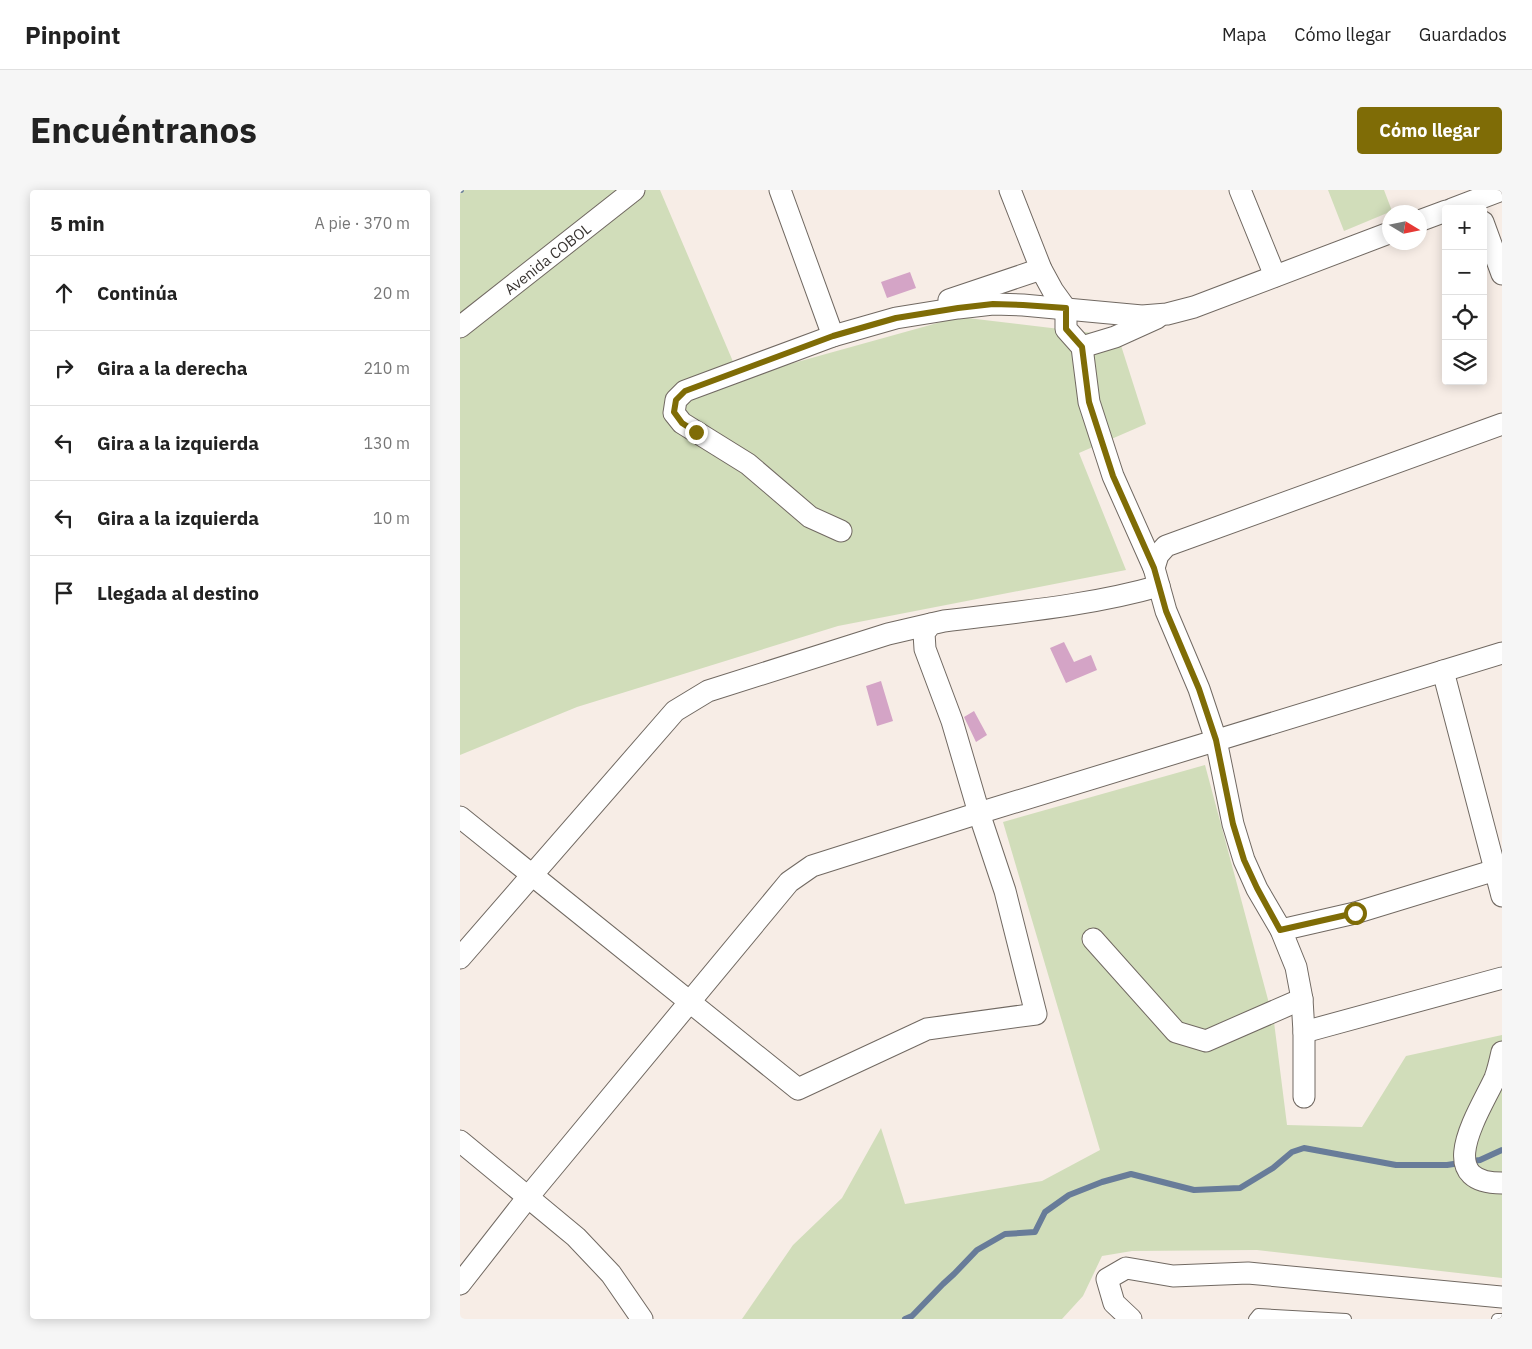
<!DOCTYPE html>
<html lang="es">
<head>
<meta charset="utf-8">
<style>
	:root { --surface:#fff; --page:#f6f6f6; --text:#222; --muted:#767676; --line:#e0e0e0; --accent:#7f6c06 }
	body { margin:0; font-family:"IBM Plex Sans",sans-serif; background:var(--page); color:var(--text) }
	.controls { position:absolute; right:15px; top:15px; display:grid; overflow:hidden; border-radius:5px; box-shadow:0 2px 12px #0003 }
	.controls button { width:45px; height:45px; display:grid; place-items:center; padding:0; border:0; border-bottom:1px solid var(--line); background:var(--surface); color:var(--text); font:25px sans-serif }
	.compass { position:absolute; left:922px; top:15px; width:45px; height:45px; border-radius:50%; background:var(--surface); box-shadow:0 2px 12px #0003; rotate:100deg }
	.stop { position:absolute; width:15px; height:15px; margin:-11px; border:4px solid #7f6c06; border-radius:50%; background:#fff }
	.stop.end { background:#7f6c06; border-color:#fff; box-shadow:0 1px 5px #0008 }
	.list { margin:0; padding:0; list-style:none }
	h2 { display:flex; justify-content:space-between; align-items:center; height:65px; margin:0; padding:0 20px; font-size:21px }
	h2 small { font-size:16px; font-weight:400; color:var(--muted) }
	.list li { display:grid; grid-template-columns:32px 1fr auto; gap:15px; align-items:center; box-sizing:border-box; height:75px; padding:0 20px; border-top:1px solid var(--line) }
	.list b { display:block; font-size:19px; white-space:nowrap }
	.list em { font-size:16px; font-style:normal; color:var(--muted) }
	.icon { flex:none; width:28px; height:28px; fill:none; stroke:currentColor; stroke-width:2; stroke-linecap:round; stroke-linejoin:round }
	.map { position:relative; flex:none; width:1042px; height:1129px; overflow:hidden; border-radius:5px }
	header { display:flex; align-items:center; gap:30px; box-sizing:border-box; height:70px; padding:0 25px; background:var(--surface); border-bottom:1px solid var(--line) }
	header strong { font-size:24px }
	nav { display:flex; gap:28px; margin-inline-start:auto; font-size:18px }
	.intro { display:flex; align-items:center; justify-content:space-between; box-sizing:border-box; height:120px; padding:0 30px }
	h1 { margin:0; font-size:35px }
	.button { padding:12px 22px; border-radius:5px; background:var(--accent); color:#fff; font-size:18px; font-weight:700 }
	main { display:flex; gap:30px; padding:0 30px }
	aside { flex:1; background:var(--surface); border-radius:5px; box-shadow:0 2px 12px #0003 }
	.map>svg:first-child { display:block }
	.green { fill:#d1ddba }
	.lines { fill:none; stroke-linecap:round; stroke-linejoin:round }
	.stream { stroke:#687c99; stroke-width:6 }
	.building { fill:#d4a4c6 }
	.lane-casing { stroke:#716962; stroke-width:12 }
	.street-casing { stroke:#716962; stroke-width:23 }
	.lane { stroke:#fff; stroke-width:10 }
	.street { stroke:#fff; stroke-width:21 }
	.route { stroke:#7f6c06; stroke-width:6 }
	.labels { text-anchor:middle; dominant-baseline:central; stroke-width:4; stroke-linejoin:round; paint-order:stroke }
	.street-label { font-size:15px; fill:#383431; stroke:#fefcfb }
</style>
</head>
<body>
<header>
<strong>Pinpoint</strong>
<nav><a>Mapa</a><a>Cómo llegar</a><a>Guardados</a></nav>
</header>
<div class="intro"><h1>Encuéntranos</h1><a class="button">Cómo llegar</a></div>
<main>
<aside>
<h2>5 min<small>A pie · 370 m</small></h2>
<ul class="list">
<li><svg class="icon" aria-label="ahead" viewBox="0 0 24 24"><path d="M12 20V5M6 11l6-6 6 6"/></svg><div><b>Continúa</b></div><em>20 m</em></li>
<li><svg class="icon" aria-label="right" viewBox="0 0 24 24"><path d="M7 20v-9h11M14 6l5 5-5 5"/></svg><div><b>Gira a la derecha</b></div><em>210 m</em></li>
<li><svg class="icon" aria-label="left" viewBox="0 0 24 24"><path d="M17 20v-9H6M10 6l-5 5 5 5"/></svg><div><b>Gira a la izquierda</b></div><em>130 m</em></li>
<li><svg class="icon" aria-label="left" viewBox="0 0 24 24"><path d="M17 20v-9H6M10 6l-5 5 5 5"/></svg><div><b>Gira a la izquierda</b></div><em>10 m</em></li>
<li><svg class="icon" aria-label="arrive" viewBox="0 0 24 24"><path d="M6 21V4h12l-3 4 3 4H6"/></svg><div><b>Llegada al destino</b></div></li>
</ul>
</aside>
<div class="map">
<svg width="1042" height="1129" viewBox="0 0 1042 1129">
	<rect width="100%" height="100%" fill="#f7ede6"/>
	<path class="green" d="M0,0H200L280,188L499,127L658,146L686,234L619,263L666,380L378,436L117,517L0,565Z
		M868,0H924L932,21L884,41Z
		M745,575L814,832L827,935L902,937L946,866L1042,845V1088L797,1060L672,1061L642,1066L623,1106L602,1129H282L333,1055L382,1008L421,938L445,1014L582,991L640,960L543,632Z"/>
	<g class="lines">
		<path class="stream" d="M0,0H1
			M445,1129L452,1126L483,1094L494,1084L517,1060L545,1044L575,1042L585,1022L609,1005L642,992L671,984L734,1000L780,998L813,978L832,962L844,958L936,975H987L1020,970L1042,960"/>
	</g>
	<path class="building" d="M450,82L456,98L427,108L421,92Z
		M604,452L614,472L631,465L637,480L606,493L590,458Z
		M421,491L433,531L417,536L406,496Z
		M514,521L527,545L516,552L504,527Z"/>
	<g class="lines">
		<defs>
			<path id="lane" d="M794,1129L798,1124L886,1129
				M1037,1129H1042"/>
			<g id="street">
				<path d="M320,0L373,146"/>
				<path d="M550,0L581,79L593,101L606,119V139L622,157L629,212L653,286L694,378"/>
				<path d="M780,0L815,86"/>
				<path d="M992,19L1042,0"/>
				<path d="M959,31L986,21"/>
				<path d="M1023,32L1042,84"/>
				<path d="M489,110L581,79"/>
				<path id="s1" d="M0,137L174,0"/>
				<path d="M622,157L655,147L697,128"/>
				<path d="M381,341L350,327L288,274L222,233L214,223L216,210L225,201L373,146L436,128L498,118L533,114L563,115L682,126L707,124L734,117L929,43"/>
				<path d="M983,481L1042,706"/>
				<path d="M0,627L338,899L467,839L576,824L545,701L519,623L492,531L465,459L464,443L471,434L484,431C556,422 629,416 699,396"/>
				<path d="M821,740L895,723L1042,678"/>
				<path d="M633,749L716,842L746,851L842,809"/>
				<path d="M0,768L215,521L248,501L428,444L471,434"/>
				<path d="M844,842L1042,788"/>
				<path d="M1042,862C1040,871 1038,880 1035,888C1020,921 971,993 1042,993"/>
				<path d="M844,907V842L842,809L836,777L821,740L797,699L784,670L773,634L756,550L739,499L706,421L694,378L698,365L706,356L1042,234"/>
				<path d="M0,951L116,1047L151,1084L182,1129"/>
				<path d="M0,1094L68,1007L329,692L352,676L519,623L1042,463"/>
				<path d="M671,1129L654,1113L647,1089L666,1078L713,1086L788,1083L1042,1107"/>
			</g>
		</defs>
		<use href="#lane" class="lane-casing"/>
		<use href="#street" class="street-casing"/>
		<use href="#lane" class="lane"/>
		<use href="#street" class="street"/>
	</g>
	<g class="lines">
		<path class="route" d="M236,242L222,233L214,222L216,210L225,201L373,146L436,128L498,118L533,114L563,115L606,118V139L622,157L629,212L653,286L694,378L706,421L739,499L756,550L773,634L784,670L797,698L820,740L895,723"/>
	</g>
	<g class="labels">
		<g class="street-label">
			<text stroke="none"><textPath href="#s1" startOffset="111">Avenida COBOL</textPath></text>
		</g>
	</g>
</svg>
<div class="controls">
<button>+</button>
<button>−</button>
<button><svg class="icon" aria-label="locate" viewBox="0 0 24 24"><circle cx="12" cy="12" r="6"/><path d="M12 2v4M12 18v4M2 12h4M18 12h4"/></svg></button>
<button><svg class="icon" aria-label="layers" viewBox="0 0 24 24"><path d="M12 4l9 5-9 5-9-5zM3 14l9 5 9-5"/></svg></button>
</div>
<svg class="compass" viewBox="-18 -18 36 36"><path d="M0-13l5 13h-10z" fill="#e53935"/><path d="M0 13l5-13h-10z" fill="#767676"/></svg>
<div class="stop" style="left:895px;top:723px"></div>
<div class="stop end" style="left:236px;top:242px"></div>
</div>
</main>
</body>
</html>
